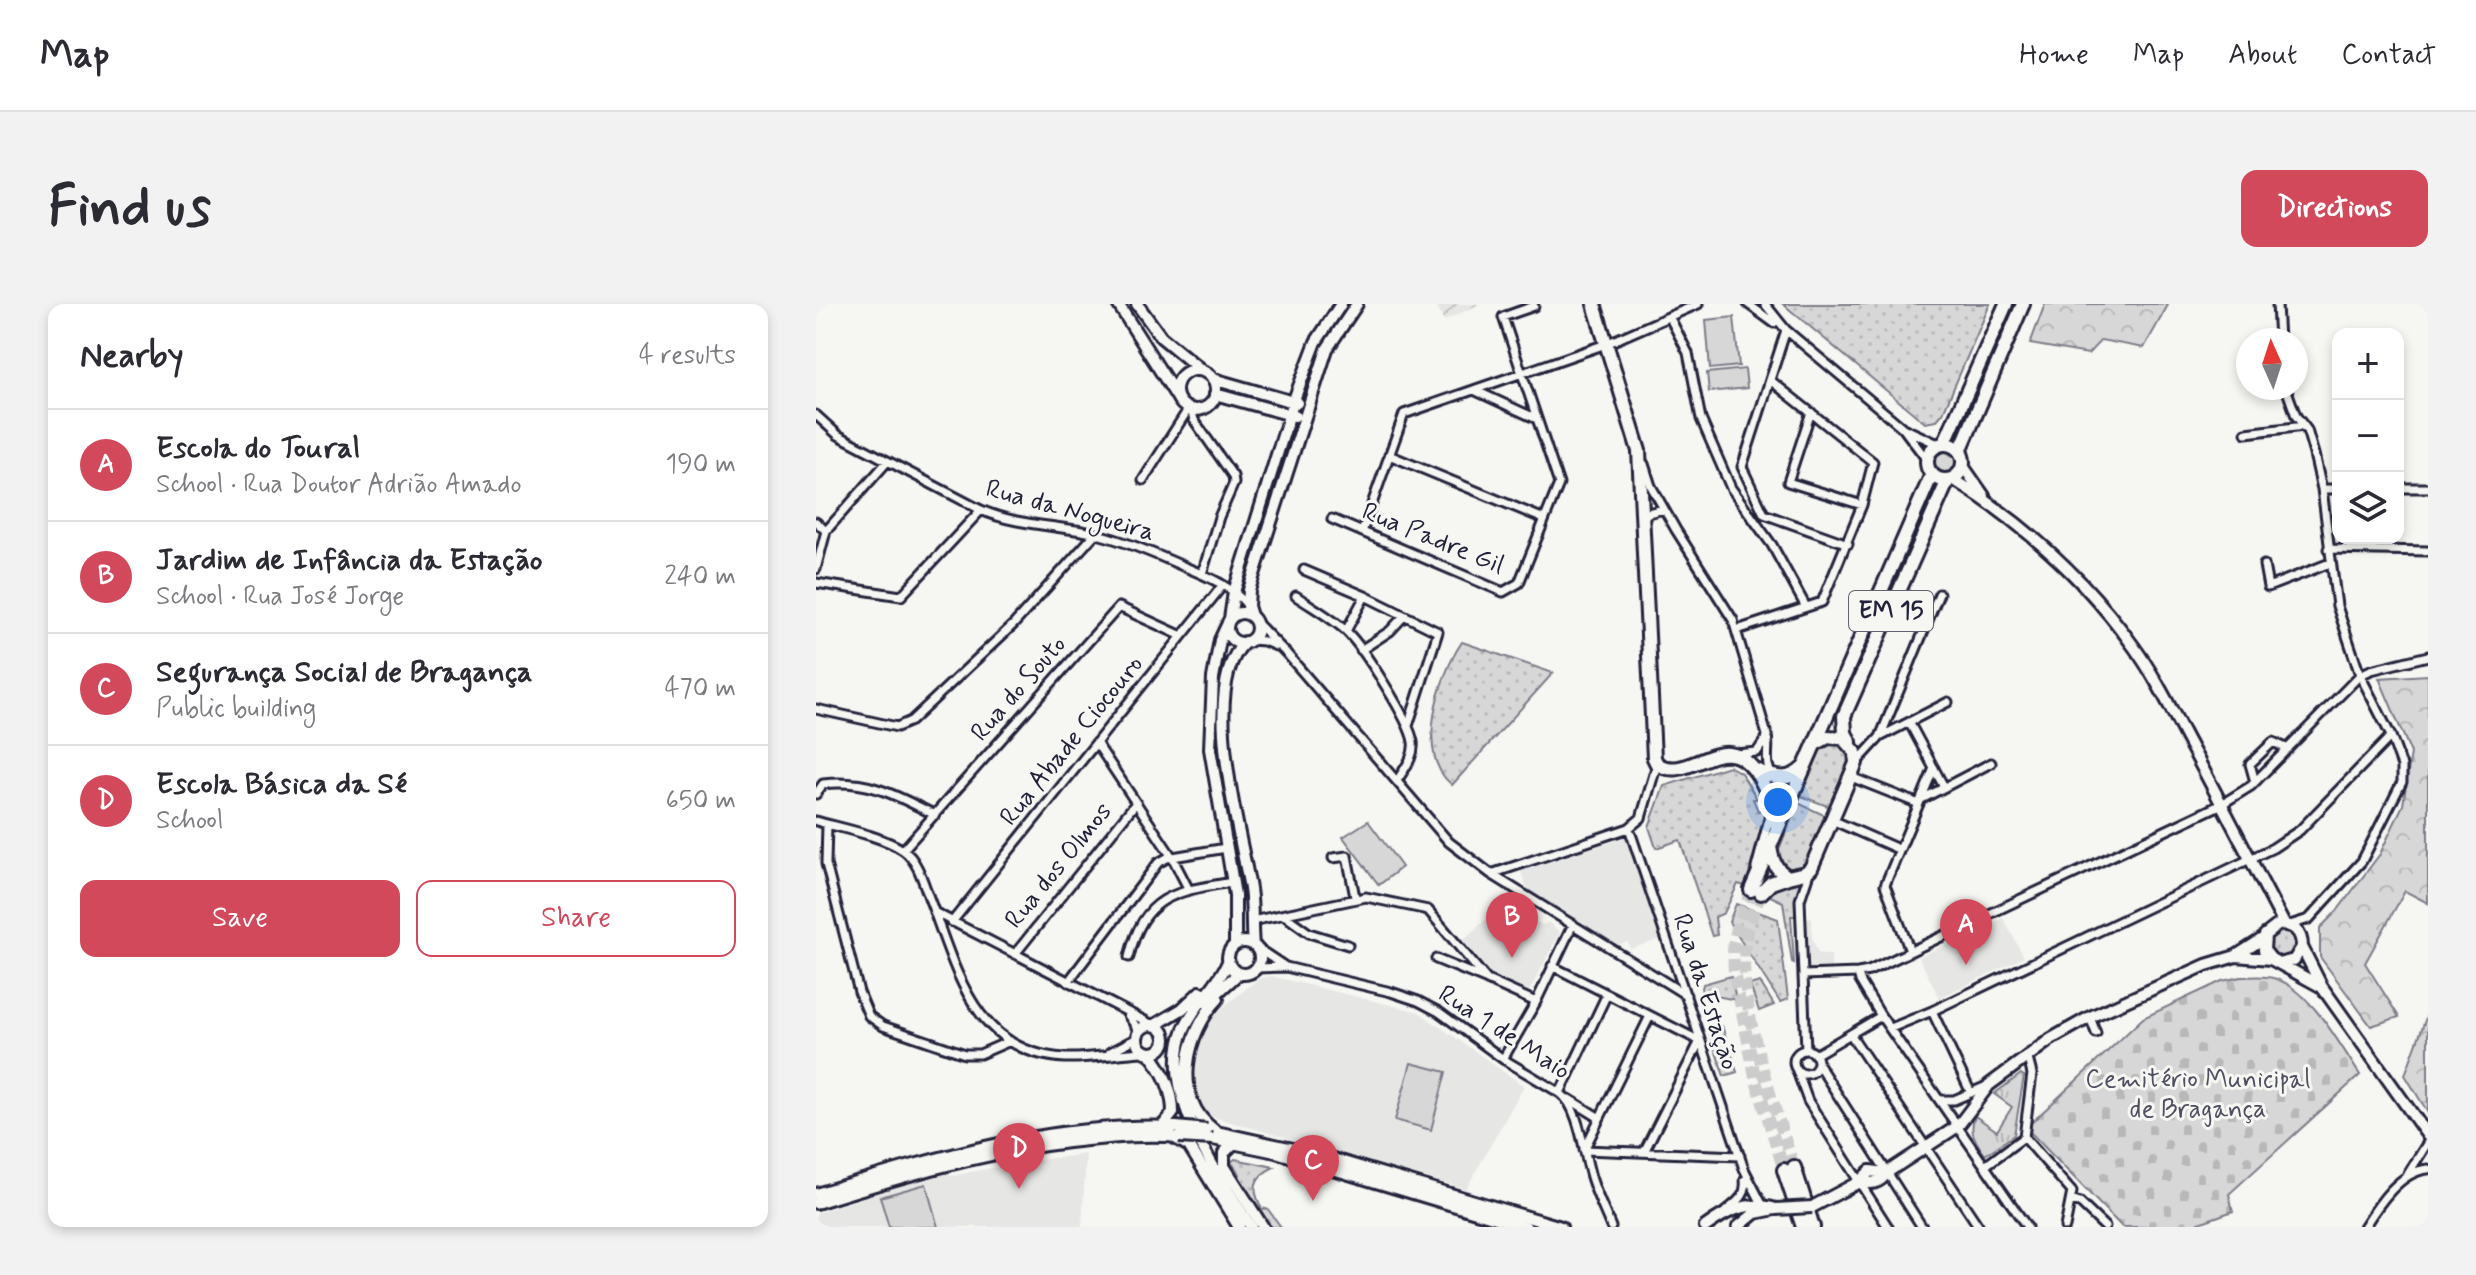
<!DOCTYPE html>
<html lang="en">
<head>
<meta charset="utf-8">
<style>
	:root { --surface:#fff; --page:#f2f2f3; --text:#2b2b33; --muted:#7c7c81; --line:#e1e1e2; --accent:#d1495b }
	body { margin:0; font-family:Mynerve,sans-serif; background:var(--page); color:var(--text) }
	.controls { position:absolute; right:24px; top:24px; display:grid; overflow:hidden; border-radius:16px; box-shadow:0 4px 12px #0003 }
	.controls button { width:72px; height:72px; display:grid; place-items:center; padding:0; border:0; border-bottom:2px solid var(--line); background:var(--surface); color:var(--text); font:40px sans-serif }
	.compass { position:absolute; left:1420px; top:24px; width:72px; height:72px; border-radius:50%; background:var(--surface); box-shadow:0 4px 12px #0003; rotate:357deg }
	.you { position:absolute; left:962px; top:498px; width:28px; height:28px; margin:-20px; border:6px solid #fff; border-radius:50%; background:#1a73e8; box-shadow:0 0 0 12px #1a73e833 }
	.badge { display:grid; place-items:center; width:52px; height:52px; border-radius:50%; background:var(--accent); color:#fff; font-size:26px; font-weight:700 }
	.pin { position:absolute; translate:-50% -66px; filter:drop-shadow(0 2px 4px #0008) }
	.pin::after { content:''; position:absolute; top:42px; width:28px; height:24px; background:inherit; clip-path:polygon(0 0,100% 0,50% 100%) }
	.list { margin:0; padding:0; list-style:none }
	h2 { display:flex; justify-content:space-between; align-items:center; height:104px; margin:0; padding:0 32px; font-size:34px }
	h2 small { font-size:26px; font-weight:400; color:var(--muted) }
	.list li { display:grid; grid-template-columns:52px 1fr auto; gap:24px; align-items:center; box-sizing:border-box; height:112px; padding:0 32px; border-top:2px solid var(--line) }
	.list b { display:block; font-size:30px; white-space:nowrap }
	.list p { margin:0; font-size:26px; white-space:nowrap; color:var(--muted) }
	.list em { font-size:26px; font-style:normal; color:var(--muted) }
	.actions { display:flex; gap:16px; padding:24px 32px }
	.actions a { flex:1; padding:18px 0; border:2px solid var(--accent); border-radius:16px; text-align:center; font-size:28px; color:var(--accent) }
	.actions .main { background:var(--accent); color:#fff }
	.icon { flex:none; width:44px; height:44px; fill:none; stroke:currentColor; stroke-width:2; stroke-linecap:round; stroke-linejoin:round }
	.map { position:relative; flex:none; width:1612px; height:923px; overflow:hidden; border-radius:16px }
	header { display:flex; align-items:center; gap:48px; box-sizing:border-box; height:112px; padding:0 40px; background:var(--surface); border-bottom:2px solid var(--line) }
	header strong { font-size:38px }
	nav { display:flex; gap:44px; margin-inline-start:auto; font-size:28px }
	.intro { display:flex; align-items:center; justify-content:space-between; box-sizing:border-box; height:192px; padding:0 48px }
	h1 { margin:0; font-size:56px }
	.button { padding:20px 36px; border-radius:16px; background:var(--accent); color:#fff; font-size:28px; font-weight:700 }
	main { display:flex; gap:48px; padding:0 48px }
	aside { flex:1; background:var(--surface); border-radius:16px; box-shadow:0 4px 12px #0003 }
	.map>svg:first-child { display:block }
	.built { fill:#e6e6e4 }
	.industrial { fill:url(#industrial-furrows) }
	.grass { fill:url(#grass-tufts); stroke:#7c7c89; stroke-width:2 }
	.forest { fill:url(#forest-crowns); stroke:#7c7c89; stroke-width:2 }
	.cemetery { fill:url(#cemetery-stones); stroke:#7c7c89; stroke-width:2 }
	.park { fill:url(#park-dots); stroke:#7c7c89; stroke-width:2 }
	.pitch { fill:#d7d7d7; stroke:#7c7c89; stroke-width:2 }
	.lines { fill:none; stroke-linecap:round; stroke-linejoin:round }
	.primary-tunnel { stroke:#cccccd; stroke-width:12; stroke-dasharray:12 6; stroke-linecap:butt }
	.street-casing { stroke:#22223b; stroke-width:13 }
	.secondary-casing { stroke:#22223b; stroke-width:16 }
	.primary-casing { stroke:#22223b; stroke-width:18 }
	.street { stroke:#f6f6f2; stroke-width:7 }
	.secondary { stroke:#f6f6f2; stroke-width:10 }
	.primary { stroke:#f6f6f2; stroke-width:12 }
	.secondary-bridge-casing { stroke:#22223b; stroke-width:16; stroke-linecap:butt }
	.secondary-bridge { stroke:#f6f6f2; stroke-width:10 }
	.labels { text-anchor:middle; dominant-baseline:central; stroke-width:6; stroke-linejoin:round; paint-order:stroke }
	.shield { fill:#f6f6f2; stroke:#626272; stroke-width:2 }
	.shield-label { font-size:24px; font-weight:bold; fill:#22223b }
	.street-label { font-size:26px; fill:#22223b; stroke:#f6f6f2 }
	.park-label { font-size:26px; fill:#4f4f62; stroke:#f6f6f2 }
</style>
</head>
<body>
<header>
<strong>Map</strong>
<nav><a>Home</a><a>Map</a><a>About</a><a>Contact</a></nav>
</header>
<div class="intro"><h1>Find us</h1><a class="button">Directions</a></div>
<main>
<aside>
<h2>Nearby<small>4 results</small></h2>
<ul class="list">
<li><span class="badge">A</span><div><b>Escola do Toural</b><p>School · Rua Doutor Adrião Amado</p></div><em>190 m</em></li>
<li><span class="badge">B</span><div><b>Jardim de Infância da Estação</b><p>School · Rua José Jorge</p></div><em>240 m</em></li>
<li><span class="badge">C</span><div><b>Segurança Social de Bragança</b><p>Public building</p></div><em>470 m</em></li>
<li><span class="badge">D</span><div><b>Escola Básica da Sé</b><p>School</p></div><em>650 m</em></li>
</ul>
<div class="actions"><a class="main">Save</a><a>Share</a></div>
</aside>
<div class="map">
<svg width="1612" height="923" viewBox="0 0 1612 923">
	<defs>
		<pattern id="industrial-furrows" width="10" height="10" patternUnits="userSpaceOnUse" patternTransform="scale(2)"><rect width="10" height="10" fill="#e6e6e4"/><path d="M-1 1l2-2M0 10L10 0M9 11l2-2" fill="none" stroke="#c5c5c4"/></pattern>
		<pattern id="grass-tufts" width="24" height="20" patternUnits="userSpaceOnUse" patternTransform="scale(2)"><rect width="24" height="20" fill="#d7d7d7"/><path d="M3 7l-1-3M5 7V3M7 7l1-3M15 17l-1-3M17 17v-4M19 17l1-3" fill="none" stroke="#b8b8b9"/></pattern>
		<pattern id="forest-crowns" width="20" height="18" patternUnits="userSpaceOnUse" patternTransform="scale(2)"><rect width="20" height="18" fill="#d7d7d7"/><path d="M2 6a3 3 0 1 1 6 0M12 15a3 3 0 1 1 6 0" fill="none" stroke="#b8b8b9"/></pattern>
		<pattern id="cemetery-stones" width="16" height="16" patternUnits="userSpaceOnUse" patternTransform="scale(2)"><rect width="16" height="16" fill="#d7d7d7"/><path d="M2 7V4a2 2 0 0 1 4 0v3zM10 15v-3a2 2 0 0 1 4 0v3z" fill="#b8b8b9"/></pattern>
		<pattern id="park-dots" width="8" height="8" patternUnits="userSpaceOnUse" patternTransform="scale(2)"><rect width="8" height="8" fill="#d7d7d7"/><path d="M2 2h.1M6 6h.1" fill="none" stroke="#b8b8b9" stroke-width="1.8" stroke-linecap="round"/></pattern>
	</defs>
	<rect width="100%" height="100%" fill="#f6f6f2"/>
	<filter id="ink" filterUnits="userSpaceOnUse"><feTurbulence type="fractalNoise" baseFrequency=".0125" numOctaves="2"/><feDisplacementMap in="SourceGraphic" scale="16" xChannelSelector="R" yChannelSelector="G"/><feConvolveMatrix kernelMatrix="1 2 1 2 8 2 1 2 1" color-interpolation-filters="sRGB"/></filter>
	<g filter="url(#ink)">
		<path class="built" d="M810,533L844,635L814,645L812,638L801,641L711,585L705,567Z
			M689,598L726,621L732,618L744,628L712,690L677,673L647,636Z
			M989,614H996V633L1002,649L1015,651V666H995L991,662Z
			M1187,614L1208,653L1123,694L1103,653Z
			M455,672L603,708L708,782L650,885L394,812L382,800L376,758L390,717L442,675Z
			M270,850L266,923H0V909L130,867L135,872L201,859Z"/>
		<path class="industrial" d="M620,0H664L628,17Z"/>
		<path class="grass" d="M1117 158a12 12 0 1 1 24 0a12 12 0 1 1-24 0Z
			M1205,770L1208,772L1198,831L1169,851C1160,838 1152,828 1159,812L1181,827L1196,803L1178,790Z"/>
		<path class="forest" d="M1229,0H1351L1352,1L1328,44L1285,36L1272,50L1214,40Z
			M1612,371V599L1589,587L1549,659L1583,713L1555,722L1504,653V624L1521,607L1564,550L1587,501L1595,449L1563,374Z
			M1612,708V809L1589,771Z"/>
		<path class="cemetery" d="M1425,673C1435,673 1447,671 1457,674C1493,683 1524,741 1544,771L1413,890L1417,907L1372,923H1306L1213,827V821L1327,714L1406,677Z"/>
		<path class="park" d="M967,0H1174L1127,109L1120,117L1109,119Z
			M646,338L737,369L636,481C598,450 623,372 646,338Z
			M1021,437L1032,444L1035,456L1014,503L985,492L1005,444L1012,438Z
			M913,462L925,469L941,495H937L942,507L950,505L951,511L929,582L922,580L908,609L899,613L901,631L896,632L864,536L840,544L833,523L848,482Z
			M982,499L1010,512L989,560L985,564L975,566L964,559L961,550Z
			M987,575L980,597L982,612H975L978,659L976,658L967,598L952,591L964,581Z
			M920,600L962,615L972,695L964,698L913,618Z
			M1453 640a14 14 0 1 1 28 0a14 14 0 1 1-28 0Z
			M915,672L920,696L885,689L887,680Z
			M944,678L958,701L943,707L934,681Z
			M906,722L921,768L908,772L893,727Z
			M419,855L458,863C437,873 435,884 446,905L451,904L465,923H454L422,878L424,870L415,858Z"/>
		<path class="pitch" d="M918,13L923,62L894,65L890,16Z
			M929,65L931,84L893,88L891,69Z
			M552,517L586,563L563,581L527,533Z
			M595,759L630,768L615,826L579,816Z
			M110,880L122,923H73L64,893Z"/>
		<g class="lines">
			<path class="primary-tunnel" d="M935,586L921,624L917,641L918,669L940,777L968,866
				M945,589C939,606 931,624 929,642C922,705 959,803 978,863"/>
			<defs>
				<path id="street" d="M932,0L958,19
					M949,0L970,26L1087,124L1111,156
					M1461,0L1463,36
					M854,14L872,49L885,115L915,184L956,241L990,303
					M970,26L926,163L948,210L1032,240
					M1470,84L1480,112L1491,126L1498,150L1506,185L1521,302L1544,371L1575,432L1586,462V478L1546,557L1493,615L1474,621
					M658,86L721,115
					M375,105L378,116L417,172L418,179L403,213L386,270
					M995,108L972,178L1046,201
					M0,111L22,131L165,206C201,222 243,221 281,230C312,238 340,250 369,263C391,272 417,283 432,302
					M1089,125L1124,141
					M1430,129L1488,122
					M573,151L728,215
					M828,160L835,182L860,226L917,316L951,431C954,446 947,459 957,472
					M327,176L373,104
					M1582,184H1612
					M1506,185H1522
					M516,215L687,288L703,279L743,180L687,13L718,2
					M826,215L832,209L848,205
					M0,218L10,227
					M546,228L588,110L790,40L882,0
					M1512,245L1612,247
					M1448,261L1452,283L1514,259
					M0,265L10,227L71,158
					M488,266L549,292L622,328L592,422
					M0,279L85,292L165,206
					M480,292C496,303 516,314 530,327C547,343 594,417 597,438C599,453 588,465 581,477
					M439,317L471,350L633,538L675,570L870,691
					M921,326L1006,298L1046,201L1057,158L954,76
					M530,327L549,292
					M434,336L448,337L460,342
					M545,346L574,327L588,312
					M0,405L81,423L95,417L198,320L279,230
					M1093,418L1128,483
					M1064,433L1132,398
					M281,440L356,553L373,586
					M920,450L941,448L951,433
					M1041,458L1064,433L1123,290
					M1035,473L1103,500
					M1439,478L1434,460L1457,438L1472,445
					M0,490L7,480C52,475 80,491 119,511
					M1106,495L1175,459
					M1016,516L1082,545
					M0,517C25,524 66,532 87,546C103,557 108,582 115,599C141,668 159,749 249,754C275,755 302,749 328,748
					M11,520L10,560L43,688L53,712L67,722L149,750H164L194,737
					M813,524L928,865L946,900
					M87,546L303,303L366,332
					M517,554L531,552L539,593
					M940,564L955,507
					M675,570L813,524L825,514L841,460
					M118,608L337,721
					M468,611L493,629L532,641
					M436,617L550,593L612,606L671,676L720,698
					M136,618L407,281
					M441,644L468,662
					M1094,647L1069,581L1118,464
					M199,650L319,500
					M313,653C328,590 361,587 417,578
					M620,655L669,675
					M736,662L884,737L828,848
					M440,664L470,663L575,688L602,697L623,708L687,755L744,789C764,803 768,853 776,876C781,892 789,908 795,923
					M1042,669L1044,677L1065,712L1211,923
					M987,671L1042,669L1053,667L1406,500L1435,482L1544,371L1555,366L1612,352
					M252,678L342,559L351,554L410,544
					M1116,707L1155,789
					M312,711L323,727
					M1274,713L1280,729
					M1075,724L1116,707L1457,544L1484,526L1575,432
					M1035,731L1163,923
					M990,746L984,596L994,566
					M978 758a12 12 0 1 1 24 0a12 12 0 1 1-24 0Z
					M294,748L321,734
					M999,751L1065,712
					M1211,751L1216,770L1208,833L1256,888L1249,923
					M687,755L720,698L757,620
					M1002,760L1106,923
					M981,767L992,797L1072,923
					M744,789L791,690
					M753,795L782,813
					M1124,796H1138L1171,782
					M768,846L924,852
					M768,846L834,712
					M1169,862L1208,833
					M1592,870L1612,838
					M1255,896L1264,899L1289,923
					M910,907C922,897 931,892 929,876
					M1548,923C1562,901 1584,867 1612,865"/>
				<path id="secondary" d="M302,0L361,93
					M321,0L345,33L384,65
					M360 86a20 20 0 1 1 40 0a20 20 0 1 1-40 0Z
					M397,75L481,99
					M399,90L479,112
					M1147,162L1168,192
					M1137,175C1207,219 1270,275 1318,343C1339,372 1355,405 1372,437C1405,498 1436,559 1468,620
					M411 324a15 15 0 1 1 30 0a15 15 0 1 1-30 0Z
					M435,312L432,302L433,286L511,45L541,0
					M414,315L418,288L479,93L500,38L525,0
					M411,321L404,336L397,374L394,445L419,591V640
					M429,338C382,383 425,528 434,585C437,604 435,622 437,641
					M412 654a16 16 0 1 1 32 0a16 16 0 1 1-32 0Z
					M1486,643L1506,683L1612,832
					M1420,652L1448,634
					M1455,655L1448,646L1449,631L1462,621C1477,619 1486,628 1486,643L1478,656L1466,659
					M412,658C402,682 379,699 368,725C342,787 403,873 435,923
					M391,698L423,669
					M321 735a14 14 0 1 1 28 0a14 14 0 1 1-28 0Z
					M339,721L366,705L384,688
					M333,749C347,766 357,787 357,809L346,823
					M391,826L500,850L745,923
					M398,826C355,795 370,728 402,695
					M357,833L373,842L423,923
					M397,835L460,848L710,923
					M418,839L408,849V862L447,923
					M1043,878C1055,880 1064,880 1070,869L1142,822L1173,781L1235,735L1274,713L1390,661L1420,652L1455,655L1506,683
					M0,890C119,854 235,818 360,823
					M0,899C89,871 177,845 271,836C301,833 332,830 363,833
					M996,903L1043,878L1054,867L1070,869
					M889,923C912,906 932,896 960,905
					M922,923L939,909L959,905"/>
				<path id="primary" d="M778,0L823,147L838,454L841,460C876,482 911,414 946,478C954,494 960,507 961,525
					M1111 158a18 18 0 1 1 36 0a18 18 0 1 1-36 0Z
					M1128,140L1190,0
					M1144,147L1207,0
					M1034,438L1029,429L1028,412L1132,176
					M939,466C956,472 971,480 987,464
					M954,542C956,557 959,565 972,573L989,569L995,564L1040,459L1039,448L1027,434L1012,433L999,440
					M935,586L1116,170
					M945,589L955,579L972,573
					M978,863L997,923
					M968,866L987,923"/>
			</defs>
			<use href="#street" class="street-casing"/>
			<use href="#secondary" class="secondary-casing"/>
			<use href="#primary" class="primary-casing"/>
			<use href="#street" class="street"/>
			<use href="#secondary" class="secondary"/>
			<use href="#primary" class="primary"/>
			<defs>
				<path id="secondary-bridge" d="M360,823L391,826
					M363,833L397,835
					M960,905L996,903"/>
			</defs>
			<use href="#secondary-bridge" class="secondary-bridge-casing"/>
			<use href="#secondary-bridge" class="secondary-bridge"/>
		</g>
	</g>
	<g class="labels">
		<rect class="shield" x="1033" y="287" width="84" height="40" rx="6"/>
		<g class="shield-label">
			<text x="1075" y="307">EM 15</text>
		</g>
		<g class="street-label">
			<text transform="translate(254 207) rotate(15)">Rua da Nogueira</text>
			<text transform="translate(617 235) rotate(22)">Rua Padre Gil</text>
			<text transform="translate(203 385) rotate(-49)">Rua do Souto</text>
			<text transform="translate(256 437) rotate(-51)">Rua Abade Ciocouro</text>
			<text transform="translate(243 562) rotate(-51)">Rua dos Olmos</text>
			<text transform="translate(889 688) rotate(72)">Rua da Estação</text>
			<text transform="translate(688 729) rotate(33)">Rua 1 de Maio</text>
		</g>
		<g class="park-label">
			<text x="1382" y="776">Cemitério Municipal<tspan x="1382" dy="30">de Bragança</tspan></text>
		</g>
	</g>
</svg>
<div class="controls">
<button>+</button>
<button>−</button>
<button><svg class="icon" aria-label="layers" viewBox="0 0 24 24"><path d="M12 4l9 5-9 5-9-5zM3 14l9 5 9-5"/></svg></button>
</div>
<svg class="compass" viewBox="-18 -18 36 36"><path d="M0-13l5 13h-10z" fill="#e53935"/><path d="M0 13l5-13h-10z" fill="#7c7c81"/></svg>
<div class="you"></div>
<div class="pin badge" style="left:1150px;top:661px">A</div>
<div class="pin badge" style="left:696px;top:654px">B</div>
<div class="pin badge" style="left:497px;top:897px">C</div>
<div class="pin badge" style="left:203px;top:885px">D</div>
</div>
</main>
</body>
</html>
